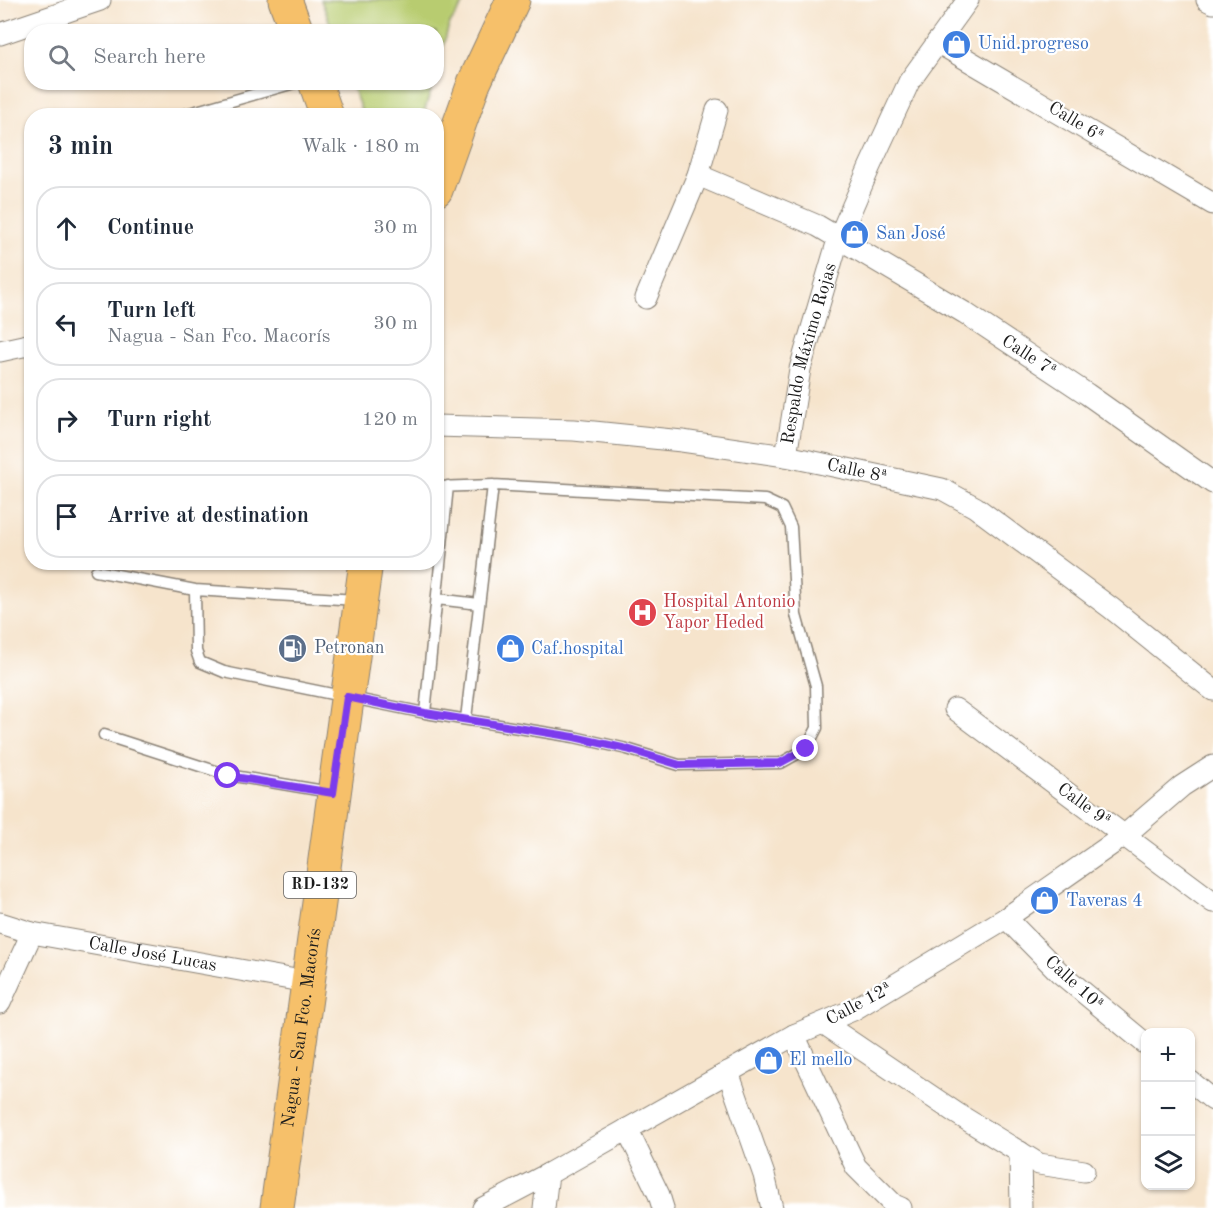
<!DOCTYPE html>
<html lang="en">
<head>
<meta charset="utf-8">
<style>
	:root { --surface:#fff; --page:#f2f2f3; --text:#1f2937; --muted:#747a83; --line:#e0e1e3 }
	body { margin:0; font-family:"Old Standard TT",serif; background:var(--page); color:var(--text) }
	.controls { position:absolute; right:18px; bottom:18px; display:grid; overflow:hidden; border-radius:12px; box-shadow:0 2px 4px #0004 }
	.controls button { width:54px; height:54px; display:grid; place-items:center; padding:0; border:0; border-bottom:2px solid var(--line); background:var(--surface); color:var(--text); font:30px sans-serif }
	.stop { position:absolute; width:18px; height:18px; margin:-14px; border:4px solid #7c3aed; border-radius:50%; background:#fff }
	.stop.end { background:#7c3aed; border-color:#fff; box-shadow:0 2px 6px #0008 }
	.list { margin:0; padding:0; list-style:none }
	h2 { display:flex; justify-content:space-between; align-items:center; height:78px; margin:0; padding:0 24px; font-size:26px }
	h2 small { font-size:20px; font-weight:400; color:var(--muted) }
	.list li { display:grid; grid-template-columns:39px 1fr auto; gap:18px; align-items:center; box-sizing:border-box; height:84px; margin:0 12px 12px; padding:0 12px; border:2px solid var(--line); border-radius:24px }
	.list b { display:block; font-size:22px; white-space:nowrap }
	.list p { margin:0; font-size:20px; white-space:nowrap; color:var(--muted) }
	.list em { font-size:20px; font-style:normal; color:var(--muted) }
	.icon { flex:none; width:33px; height:33px; fill:none; stroke:currentColor; stroke-width:2; stroke-linecap:round; stroke-linejoin:round }
	.map { position:relative; flex:none; width:1213px; height:1208px; overflow:hidden }
	.search { position:absolute; background:var(--surface); box-shadow:0 2px 4px #0004; left:24px; top:24px; width:420px; height:66px; display:flex; align-items:center; gap:15px; box-sizing:border-box; padding:0 21px; border-radius:24px; color:var(--muted); font-size:22px }
	.panel { position:absolute; background:var(--surface); box-shadow:0 2px 4px #0004; left:24px; top:108px; width:420px; height:462px; border-radius:24px }
	.map>svg:first-child { display:block }
	.green { fill:#b8cc6f; stroke:#6a7446; stroke-width:1.5 }
	.lines { fill:none; stroke-linecap:round; stroke-linejoin:round }
	.service-casing { stroke:#898074; stroke-width:13 }
	.minor-casing { stroke:#898074; stroke-width:23 }
	.primary-casing { stroke:#898074; stroke-width:35 }
	.service { stroke:#fff; stroke-width:10 }
	.minor { stroke:#fff; stroke-width:21 }
	.primary { stroke:#f6c06b; stroke-width:33 }
	.route { stroke:#7c3aed; stroke-width:8 }
	.labels { text-anchor:middle; dominant-baseline:central; stroke-width:4.5; stroke-linejoin:round; paint-order:stroke }
	.shield { fill:#fff; stroke:#606060; stroke-width:1.5 }
	.shield-label { font-size:16px; font-weight:bold; fill:#1c1c1c }
	.shop-label { font-size:18px; fill:#366cbe; stroke:#fff; text-anchor:start }
	.street-label { font-size:18px; fill:#1c1c1c; stroke:#fff }
	.health-label { font-size:18px; fill:#be3a42; stroke:#fff; text-anchor:start }
	.service-label { font-size:18px; fill:#4e5e75; stroke:#fff; text-anchor:start }
</style>
</head>
<body>
<div class="map">
<svg width="1213" height="1208" viewBox="0 0 1213 1208">
	<rect width="100%" height="100%" fill="#fff"/>
	<filter id="ink" filterUnits="userSpaceOnUse"><feTurbulence type="fractalNoise" baseFrequency=".0167" numOctaves="2"/><feDisplacementMap in="SourceGraphic" scale="12" xChannelSelector="R" yChannelSelector="G"/><feConvolveMatrix kernelMatrix="1 2 1 2 8 2 1 2 1" color-interpolation-filters="sRGB"/></filter>
	<filter id="wash" filterUnits="userSpaceOnUse"><feTurbulence type="fractalNoise" baseFrequency=".008" numOctaves="4" result="noise"/><feDisplacementMap in="SourceGraphic" scale="24" xChannelSelector="R" yChannelSelector="G"/><feGaussianBlur stdDeviation="1.35" result="paint"/><feColorMatrix in="noise" values="0 0 0 0 0 0 0 0 0 0 0 0 0 0 0 0 0 1.4 0 .05"/><feComposite in="paint" operator="in"/></filter>
	<g filter="url(#wash)">
		<rect width="100%" height="100%" fill="#f6e4cc"/>
		<path class="green" d="M321,0H466L449,25L437,69L436,32L333,31Z
			M351,83V82L433,83L423,116L363,115Z"/>
	</g>
	<g filter="url(#ink)">
		<g class="lines">
			<defs>
				<path id="service" d="M179,116L298,82
					M96,571L195,590L357,600
					M195,590L196,651L200,662L224,672L425,713L574,737L627,749L679,765L781,763L806,749L817,728L816,686L796,615L791,527L782,508L765,500L493,485L436,487
					M437,599L479,604
					M425,713L448,486
					M466,719L493,485
					M104,735L228,775L330,792"/>
				<g id="minor">
					<path d="M1207,0L1213,3"/>
					<path d="M0,34L100,0"/>
					<path d="M937,42L1213,204"/>
					<path d="M698,175L818,226L965,313L1087,394L1213,483"/>
					<path d="M646,298L698,175L717,110"/>
					<path d="M0,351L32,344"/>
					<path d="M436,426L574,430L682,441L786,456L942,489L975,507L1111,608L1213,690"/>
					<path id="s1" d="M786,456L800,369L838,240L870,166L909,82L968,0"/>
					<path d="M955,709L1213,902"/>
					<path d="M1006,918L1060,973L1146,1044"/>
					<path id="s2" d="M0,923L32,933L307,982"/>
					<path d="M0,1003L32,933"/>
					<path d="M823,1023L956,1113L1039,1164L1084,1171"/>
					<path d="M794,1035L856,1167L894,1205L901,1208"/>
					<path d="M728,1072L764,1175L772,1208"/>
					<path d="M1190,1081L1213,1100"/>
					<path d="M627,1129L659,1195L663,1208"/>
					<path d="M1020,1152L1021,1208"/>
					<path d="M483,1208L548,1174L794,1035L853,1010L1006,918L1125,835L1182,786L1213,766"/>
					<path d="M544,1208L548,1174"/>
				</g>
				<g id="primary">
					<path d="M285,0L297,32"/>
					<path d="M315,82L327,116"/>
					<path d="M436,190L474,83L513,0"/>
					<path id="s3" d="M277,1208L366,562"/>
				</g>
			</defs>
			<use href="#service" class="service-casing"/>
			<use href="#minor" class="minor-casing"/>
			<use href="#primary" class="primary-casing"/>
			<use href="#service" class="service"/>
			<use href="#minor" class="minor"/>
			<use href="#primary" class="primary"/>
		</g>
	</g>
	<g class="lines" filter="url(#ink)">
		<path class="route" d="M228,776L333,793L347,697L425,713L574,737L627,749L680,765L780,763L806,749"/>
	</g>
	<defs>
		<symbol id="shop-disc" viewBox="-11 -11 22 22"><circle r="9.5" fill="#3f7fe0" stroke="#fff"/><path d="M-5-2.5h2.3a2.7 3.5 0 0 1 5.4 0H5L5.5 6h-11ZM-1.5-2.5h3a1.5 2.3 0 0 0-3 0Z" fill="#fff"/></symbol>
		<symbol id="hospital-disc" viewBox="-11 -11 22 22"><circle r="9.5" fill="#e0444e" stroke="#fff"/><path d="M-5-5h3v3.5h4V-5h3V5h-3V1.5h-4V5h-3Z" fill="#fff"/></symbol>
		<symbol id="fuel-disc" viewBox="-11 -11 22 22"><circle r="9.5" fill="#5c6f8a" stroke="#fff"/><path d="M-5.5-6h7V0h2V4h1.3V-2.5L3-4.5l.8-.8L6-3V5H2.5V1h-1V6h-7ZM-4.2-4.7v3.2H.2V-4.7Z" fill="#fff"/></symbol>
	</defs>
	<g fill-rule="evenodd">
		<use href="#shop-disc" x="940" y="28" width="33" height="33"/>
		<use href="#shop-disc" x="838" y="218" width="33" height="33"/>
		<use href="#hospital-disc" x="626" y="596" width="33" height="33"/>
		<use href="#fuel-disc" x="276" y="632" width="33" height="33"/>
		<use href="#shop-disc" x="494" y="632" width="33" height="33"/>
		<use href="#shop-disc" x="1028" y="884" width="33" height="33"/>
		<use href="#shop-disc" x="752" y="1044" width="33" height="33"/>
	</g>
	<g class="labels">
		<rect class="shield" x="284" y="872" width="72" height="26" rx="4.5"/>
		<g class="shield-label">
			<text x="320" y="885">RD-132</text>
		</g>
		<g class="shop-label">
			<text x="978" y="44">Unid.progreso</text>
			<text x="876" y="234">San José</text>
			<text x="531" y="649">Caf.hospital</text>
			<text x="1066" y="901">Taveras 4</text>
			<text x="789" y="1060">El mello</text>
		</g>
		<g class="street-label">
			<text transform="translate(1076 122) rotate(31)">Calle 6ª</text>
			<text stroke="none"><textPath href="#s1" startOffset="105">Respaldo Máximo Rojas</textPath></text>
			<text transform="translate(1029 356) rotate(33)">Calle 7ª</text>
			<text transform="translate(857 471) rotate(12)">Calle 8ª</text>
			<text transform="translate(1084 805) rotate(36)">Calle 9ª</text>
			<text stroke="none"><textPath href="#s2" startOffset="156">Calle José Lucas</textPath></text>
			<text transform="translate(1074 983) rotate(42)">Calle 10ª</text>
			<text transform="translate(859 1004) rotate(-28)">Calle 12ª</text>
			<text stroke="none"><textPath href="#s3" startOffset="182">Nagua - San Fco. Macorís</textPath></text>
		</g>
		<g class="health-label">
			<text x="663" y="602">Hospital Antonio<tspan x="663" dy="21">Yapor Heded</tspan></text>
		</g>
		<g class="service-label">
			<text x="314" y="648">Petronan</text>
		</g>
	</g>
</svg>
<div class="controls">
<button>+</button>
<button>−</button>
<button><svg class="icon" aria-label="layers" viewBox="0 0 24 24"><path d="M12 4l9 5-9 5-9-5zM3 14l9 5 9-5"/></svg></button>
</div>
<div class="stop" style="left:228px;top:776px"></div>
<div class="stop end" style="left:806px;top:749px"></div>
<div class="search"><svg class="icon" aria-label="search" viewBox="0 0 24 24"><circle cx="10" cy="10" r="6"/><path d="M15 15l6 6"/></svg>Search here</div>
<section class="panel">
<h2>3 min<small>Walk · 180 m</small></h2>
<ul class="list">
<li><svg class="icon" aria-label="ahead" viewBox="0 0 24 24"><path d="M12 20V5M6 11l6-6 6 6"/></svg><div><b>Continue</b></div><em>30 m</em></li>
<li><svg class="icon" aria-label="left" viewBox="0 0 24 24"><path d="M17 20v-9H6M10 6l-5 5 5 5"/></svg><div><b>Turn left</b><p>Nagua - San Fco. Macorís</p></div><em>30 m</em></li>
<li><svg class="icon" aria-label="right" viewBox="0 0 24 24"><path d="M7 20v-9h11M14 6l5 5-5 5"/></svg><div><b>Turn right</b></div><em>120 m</em></li>
<li><svg class="icon" aria-label="arrive" viewBox="0 0 24 24"><path d="M6 21V4h12l-3 4 3 4H6"/></svg><div><b>Arrive at destination</b></div></li>
</ul>
</section>
</div>
</body>
</html>
